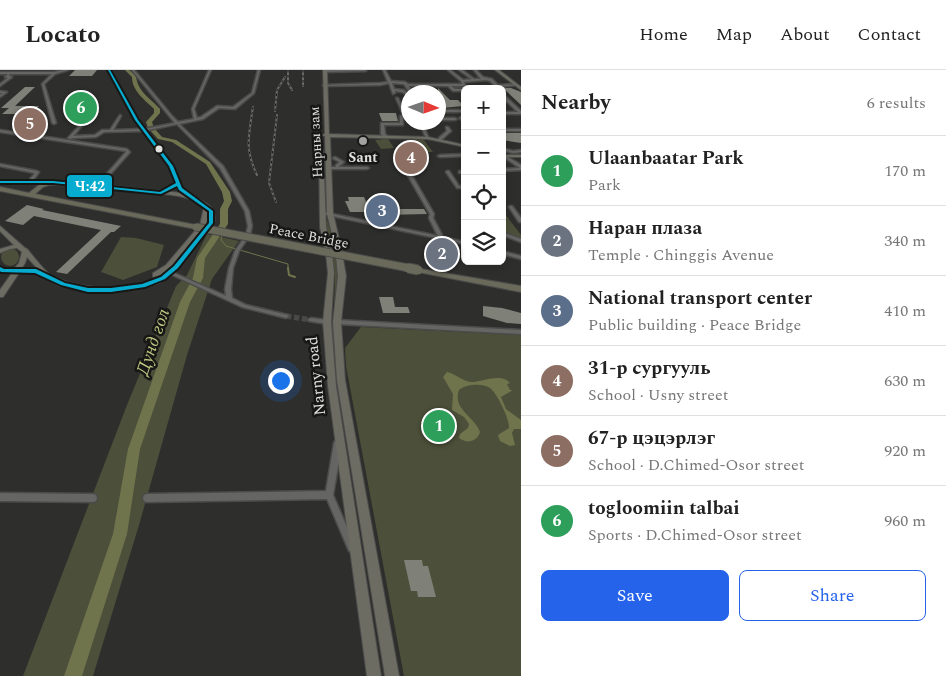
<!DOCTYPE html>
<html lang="en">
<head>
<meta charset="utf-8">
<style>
	:root { --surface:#fff; --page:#f6f6f6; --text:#222; --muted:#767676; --line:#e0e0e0; --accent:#2563eb }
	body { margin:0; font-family:Spectral,serif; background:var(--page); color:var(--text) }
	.controls { position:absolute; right:15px; top:15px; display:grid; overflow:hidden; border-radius:8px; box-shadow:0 2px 8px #0003 }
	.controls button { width:45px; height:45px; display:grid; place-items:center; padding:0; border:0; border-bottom:1px solid var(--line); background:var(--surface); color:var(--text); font:25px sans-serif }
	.compass { position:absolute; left:401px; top:15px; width:45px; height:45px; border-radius:50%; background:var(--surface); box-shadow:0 2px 8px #0003; rotate:92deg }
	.you { position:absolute; left:280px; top:310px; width:18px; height:18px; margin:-12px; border:4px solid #fff; border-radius:50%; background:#1a73e8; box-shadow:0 0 0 8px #1a73e833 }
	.badge { display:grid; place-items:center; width:32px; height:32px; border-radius:50%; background:var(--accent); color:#fff; font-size:16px; font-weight:700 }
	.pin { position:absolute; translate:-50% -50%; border:2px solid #fff; box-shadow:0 1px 5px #0006 }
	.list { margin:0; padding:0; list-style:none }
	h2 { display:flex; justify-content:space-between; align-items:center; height:65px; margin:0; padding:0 20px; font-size:21px }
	h2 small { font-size:16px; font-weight:400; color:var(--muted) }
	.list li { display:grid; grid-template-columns:32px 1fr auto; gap:15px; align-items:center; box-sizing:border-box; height:70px; padding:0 20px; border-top:1px solid var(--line) }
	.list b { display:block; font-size:19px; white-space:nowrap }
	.list p { margin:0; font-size:16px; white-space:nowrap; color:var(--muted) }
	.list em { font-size:16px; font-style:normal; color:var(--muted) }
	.actions { display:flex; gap:10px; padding:15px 20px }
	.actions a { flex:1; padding:11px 0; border:1px solid var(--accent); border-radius:8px; text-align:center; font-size:18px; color:var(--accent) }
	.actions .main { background:var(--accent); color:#fff }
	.icon { flex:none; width:28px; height:28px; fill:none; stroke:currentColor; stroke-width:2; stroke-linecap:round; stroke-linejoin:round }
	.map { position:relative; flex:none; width:521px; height:606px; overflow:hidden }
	header { display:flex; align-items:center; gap:30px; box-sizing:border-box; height:70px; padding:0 25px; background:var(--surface); border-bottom:1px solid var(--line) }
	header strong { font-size:24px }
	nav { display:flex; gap:28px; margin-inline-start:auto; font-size:18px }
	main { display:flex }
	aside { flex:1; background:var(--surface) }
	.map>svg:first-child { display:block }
	.green { fill:#4c4f39 }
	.water { fill:#70744c }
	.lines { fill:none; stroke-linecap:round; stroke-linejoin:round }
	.stream-far1 { stroke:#70744c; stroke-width:1 }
	.stream { stroke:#70744c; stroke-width:2 }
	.river { fill:#70744c; fill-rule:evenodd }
	.building { fill:#7f8077 }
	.minor-tunnel { stroke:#494948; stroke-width:5.5; stroke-dasharray:5.5 2.5; stroke-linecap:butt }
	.minor-casing { stroke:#4b4b4a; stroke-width:3 }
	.major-casing { stroke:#4b4b4a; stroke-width:2 }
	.highway-casing { stroke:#4b4b4a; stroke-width:2 }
	.minor { fill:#656564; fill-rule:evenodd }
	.major { fill:#6c6c63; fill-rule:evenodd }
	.highway { fill:#6a6a5b; fill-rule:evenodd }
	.rail-casing { stroke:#6a6a69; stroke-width:2 }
	.rail { stroke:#171716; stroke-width:1; stroke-dasharray:2.5; stroke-linecap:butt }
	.highway-bridge-far1-casing { stroke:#4b4b4a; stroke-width:9; stroke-linecap:butt }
	.highway-bridge-casing { stroke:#4b4b4a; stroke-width:11; stroke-linecap:butt }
	.highway-bridge-far1 { stroke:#6a6a5b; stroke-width:7 }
	.highway-bridge { stroke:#6a6a5b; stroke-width:9 }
	.bus-1-casing { stroke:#171716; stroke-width:4 }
	.bus-1 { fill:#06acd0; fill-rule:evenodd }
	.poi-dot { fill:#a2a2a0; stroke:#171716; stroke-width:2 }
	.bus-dot { fill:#e0e0de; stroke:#171716; stroke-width:2 }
	.labels { text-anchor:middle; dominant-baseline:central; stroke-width:5; stroke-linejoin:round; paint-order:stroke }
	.far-street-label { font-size:14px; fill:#e0e0de; stroke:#171716 }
	.far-poi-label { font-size:14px; font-weight:bold; fill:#e0e0de; stroke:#171716 }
	.street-label { font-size:16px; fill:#e0e0de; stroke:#171716 }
	.water-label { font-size:18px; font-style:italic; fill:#c2c982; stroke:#171716 }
	.line-badge { stroke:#171716; stroke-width:2 }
	.badge-label { font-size:14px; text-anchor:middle; font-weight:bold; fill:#fff }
</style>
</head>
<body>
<header>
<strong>Locato</strong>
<nav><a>Home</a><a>Map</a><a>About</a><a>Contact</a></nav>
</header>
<main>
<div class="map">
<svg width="521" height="606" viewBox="0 0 521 606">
	<rect width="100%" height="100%" fill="#2e2e2d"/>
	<path class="green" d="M374,68L423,69L433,82H416L407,69H388L394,78L381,79L375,70L384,69Z
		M502,140L521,165V169C501,162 502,159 502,140Z
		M327,149L336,179L339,208L334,244L335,203L327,165Z
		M207,164L239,171L212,209L187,285L139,455L93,606H23L127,335L176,216L187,205Z
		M121,167L136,168L164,175L157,197L123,210L101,202Z
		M1 187a9 9 0 1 1 18 0a9 9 0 1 1-18 0Z
		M361,257L521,265V606H404L346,296L345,278Z"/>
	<path class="water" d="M447,302C457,304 462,312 473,312C485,311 501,303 510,313L507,314L510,320H513L501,327L506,339L521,350V359H514L512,363L515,375L510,376L500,371L498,365L509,358C510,350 497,323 490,318C482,313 466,314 459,320C452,339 474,346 480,362C477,372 467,374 459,368L460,364L468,358L469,354L464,347L452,340L453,324L443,307Z"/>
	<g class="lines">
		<path class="stream-far1" d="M222,164L221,170L226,176L288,194V199"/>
		<path class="stream" d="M288,198L289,205L295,207"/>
		<path class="river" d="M125,0H129L136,6C138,22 149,27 160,39V43L152,52L154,58L162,67L176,70L210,92L230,122L232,131L228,139V154L205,188L203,208L190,232L140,379L127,464L82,606H64L113,464L128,379L180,232L193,208L197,188L220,154V139L224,131L222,122L206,94L172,72L158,69L148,58L146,52L154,43V39C145,30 132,21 132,7Z"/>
	</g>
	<path class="building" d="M75,0H97L92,6H69Z
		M25,17H35L15,36H39L30,44H2L9,38H1Z
		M438,18L450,30H458L464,36L441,38L438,35Z
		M503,18H511L521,22V35Z
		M379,43H396L398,51H382Z
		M502,63H521V73L502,70Z
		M348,127H364L368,136H388L389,139H424L427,144L383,145L375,142H350L345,131H349Z
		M27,135L44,139L42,140L121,156L114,162H111L67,204L56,202L101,160L34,146L23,155L5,151Z
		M441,176L457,179L456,190L428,185L430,177Z
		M379,227H393L395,237H408L410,243H383Z
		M483,236L502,238L521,243V254L507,253L483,246Z
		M404,490H422L423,496H428L436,527H418L417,521H411Z"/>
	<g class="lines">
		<path class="minor-tunnel" d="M286,246L311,250"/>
		<defs>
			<path id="minor" d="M64,0H68L55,4L44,14L56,53L54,54L52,53L42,14L52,4H0V2H54Z
				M132,0H134L172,46L178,52L194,49L192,39L209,0H211L194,39L197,48L201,47L217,36L233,37L252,23L258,0H260L254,23L235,39L219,38L203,49L179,54L223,96L249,141L252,156L250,165L239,181L233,198L231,219L232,228L246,235L288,245L289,246L288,247L286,248L242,237L168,203L170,201L172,202L226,226L225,219L229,198L235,181L246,165L248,156L245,141L220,98L177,54L144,61L104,62L96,67L72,68L70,69L68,68L80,55L82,56L73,66L95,65L102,60H110L120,45L121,46L113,60L144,59L175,53Z
				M325,0H365L366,1L324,2Z
				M383,0H385L391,11L405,12L408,14H462L461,11L448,0H450L463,10L472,9L459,0H462L474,9H481L474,0H476L483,7L492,9L498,15L516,14L517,15L499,17L501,19H498L490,11L486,10L464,12L465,15L464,16H451L455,19H465V21H453L448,16H409L411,22H409L404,14L392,13L394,19L404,20L408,24L407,25L402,22L395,21V23L393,24L389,13L380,15L324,16L323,15L380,13L388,12Z
				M8,4L10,5L9,6L12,7L0,16V14L8,8L5,7Z
				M0,21L7,22L0,27V25L3,23H0Z
				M502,25H504L521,41V44H502V42H518L502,27Z
				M396,28H398L406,44L408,45L403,47V55H384L385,64L388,67L385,68L381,64V53H400V46L403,45Z
				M405,28L408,32V35H407L404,29Z
				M438,40H465V42H438Z
				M460,47L465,48V50L460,49Z
				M438,48H455L457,49L455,50H438Z
				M419,52H422L429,69L426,68Z
				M446,57H448L451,61L441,70H439V68L447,61Z
				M502,59H521V61H502Z
				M0,60L127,79L130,82L99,117H98L96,116L97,115L126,82V81L0,62Z
				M502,78L513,81L521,80V82L513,83L502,80Z
				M465,84V86L440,87L438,86L440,85Z
				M506,86L521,95V100L502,101V99L520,98L505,88L504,87Z
				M335,87L344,92L338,97H367L369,98L367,99H327V97H336V95L340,92L334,89L333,88Z
				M0,94L37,101L39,102L31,113H30L28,112L35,103L0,96Z
				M447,101H449L459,116H465V118H457L446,102Z
				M459,101H465V103H459Z
				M408,103L411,104L434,144L433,148L443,167L465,172V174L323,144L321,143L323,142L438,166L429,148L430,144L407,104Z
				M510,136H512L521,148V152H519L509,137Z
				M502,162L521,169V172L502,165Z
				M502,181L521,186V189L502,184Z
				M311,248L327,250L330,252L327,254L309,251L308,250L309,249Z
				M337,250L521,260V264L337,254L334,252Z
				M338,370L341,371L342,373L333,425L356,478L355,481L352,482L349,481L327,429L147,432L144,431L143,428L144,425L147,424L326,421L334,373L335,371Z
				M0,423L93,424L96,425L97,428L96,431L93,432L0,431Z"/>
			<path id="major" d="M107,0H111C120,17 129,35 140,51C150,65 162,79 172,94C177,101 178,112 183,119C193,132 218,129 214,153L172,205L159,213L138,219L107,222L84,221L60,216L35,203H19L3,227H0V220L12,203L1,202L0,196L5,199H14L19,193L22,182L17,178L10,179L0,183V179L14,175L0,161V156L25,178L27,179C34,187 42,198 50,205C52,207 54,207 57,208C84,221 144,223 168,201C179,190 188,176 198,165C189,176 168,207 153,207V203L166,195L200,155L204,137C187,123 163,125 142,122C95,117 48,113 0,114V110L72,112L182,123L177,119L169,96L135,50ZM208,145V153L206,155ZM27,187L38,199H21L25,193Z
				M323,0H327L329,64L428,67L465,75V77L428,69L330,67L333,143L341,177L346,206L341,252L345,310L399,606H385L337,310L333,252L338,206L335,177L327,143L325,66L319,65L325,64Z
				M495,0H499L521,17V20Z
				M321,79L323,80L326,157L332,184L334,203L331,252L336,316L381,606H367L328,316L323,252L328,203L326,184L320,157L319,80Z
				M502,85H521V87H502Z"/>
			<path id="highway" d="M53,110L56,112L55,113L43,117L35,124L196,155L200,157L196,159L0,121V117L29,123L39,115Z
				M415,198L521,216V222L418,202H415Z"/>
		</defs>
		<use href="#minor" class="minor-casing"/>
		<use href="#major" class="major-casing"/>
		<use href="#highway" class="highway-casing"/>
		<use href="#minor" class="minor"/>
		<use href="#major" class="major"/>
		<use href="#highway" class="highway"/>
		<defs>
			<path id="rail" d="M288,0V13L292,20
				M303,0V16
				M253,37C249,65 244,78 257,105
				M275,41L277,20L285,7
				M276,132L269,113L277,45"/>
		</defs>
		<use href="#rail" class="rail-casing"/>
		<use href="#rail" class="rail"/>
		<defs>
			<path id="highway-bridge-far1" d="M196,157L414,199"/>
			<path id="highway-bridge" d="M408,198L418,200"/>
		</defs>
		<use href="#highway-bridge-far1" class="highway-bridge-far1-casing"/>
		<use href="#highway-bridge" class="highway-bridge-casing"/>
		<use href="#highway-bridge-far1" class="highway-bridge-far1"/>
		<use href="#highway-bridge" class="highway-bridge"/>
		<defs>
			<path id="bus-1" d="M108,0H110L138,50L173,96L182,118L213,141V153L178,198L165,209L145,217L111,222H88L61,215L35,203L1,202L0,201V197L4,199H36L65,213L88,218H111L142,214L161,207L174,196L209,153V141L179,120L177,116L161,124L53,113H0V111H53L160,122L176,113L169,96L135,50Z"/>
		</defs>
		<use href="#bus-1" class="bus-1-casing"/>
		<use href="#bus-1" class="bus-1"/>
	</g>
	<circle class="poi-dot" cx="363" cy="71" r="5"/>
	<circle class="bus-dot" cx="159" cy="79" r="4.5"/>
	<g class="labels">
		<g class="far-street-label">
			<text transform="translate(316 72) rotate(-93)">Нарны зам</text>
			<text transform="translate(309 166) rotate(11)">Peace Bridge</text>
		</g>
		<g class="far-poi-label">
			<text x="363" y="87">Sant</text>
		</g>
		<g class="street-label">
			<text transform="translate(316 306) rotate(-96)">Narny road</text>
		</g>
		<g class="water-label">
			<text transform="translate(153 272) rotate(-71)">Дунд гол</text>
		</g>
	</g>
	<rect class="line-badge" x="66" y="104" width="47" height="24" rx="5" fill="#06acd0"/>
	<g class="badge-label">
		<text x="90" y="121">Ч:42</text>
	</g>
</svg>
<div class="controls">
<button>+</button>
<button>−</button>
<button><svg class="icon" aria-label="locate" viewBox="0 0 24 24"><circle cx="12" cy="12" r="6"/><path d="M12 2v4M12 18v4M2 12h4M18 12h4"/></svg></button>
<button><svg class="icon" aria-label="layers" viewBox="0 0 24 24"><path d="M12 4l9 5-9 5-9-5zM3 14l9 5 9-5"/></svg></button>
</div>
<svg class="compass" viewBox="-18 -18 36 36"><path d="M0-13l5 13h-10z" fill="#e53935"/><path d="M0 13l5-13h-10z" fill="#767676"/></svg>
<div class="you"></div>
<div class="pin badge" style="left:439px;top:356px;background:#2e9e5b">1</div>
<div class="pin badge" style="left:442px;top:184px;background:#6b7280">2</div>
<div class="pin badge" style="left:382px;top:141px;background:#5c6f8a">3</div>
<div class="pin badge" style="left:411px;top:88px;background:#8d6e63">4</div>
<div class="pin badge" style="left:30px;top:54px;background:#8d6e63">5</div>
<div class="pin badge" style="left:81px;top:38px;background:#2e9e5b">6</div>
</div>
<aside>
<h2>Nearby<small>6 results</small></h2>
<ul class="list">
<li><span class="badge" style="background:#2e9e5b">1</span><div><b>Ulaanbaatar Park</b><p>Park</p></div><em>170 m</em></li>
<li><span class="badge" style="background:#6b7280">2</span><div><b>Наран плаза</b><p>Temple · Chinggis Avenue</p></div><em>340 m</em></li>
<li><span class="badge" style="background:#5c6f8a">3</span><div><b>National transport center</b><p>Public building · Peace Bridge</p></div><em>410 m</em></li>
<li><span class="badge" style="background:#8d6e63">4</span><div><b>31-р сургууль</b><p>School · Usny street</p></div><em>630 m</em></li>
<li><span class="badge" style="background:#8d6e63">5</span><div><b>67-р цэцэрлэг</b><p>School · D.Chimed-Osor street</p></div><em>920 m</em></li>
<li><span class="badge" style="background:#2e9e5b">6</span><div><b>togloomiin talbai</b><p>Sports · D.Chimed-Osor street</p></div><em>960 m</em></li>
</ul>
<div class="actions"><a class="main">Save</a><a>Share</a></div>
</aside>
</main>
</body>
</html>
